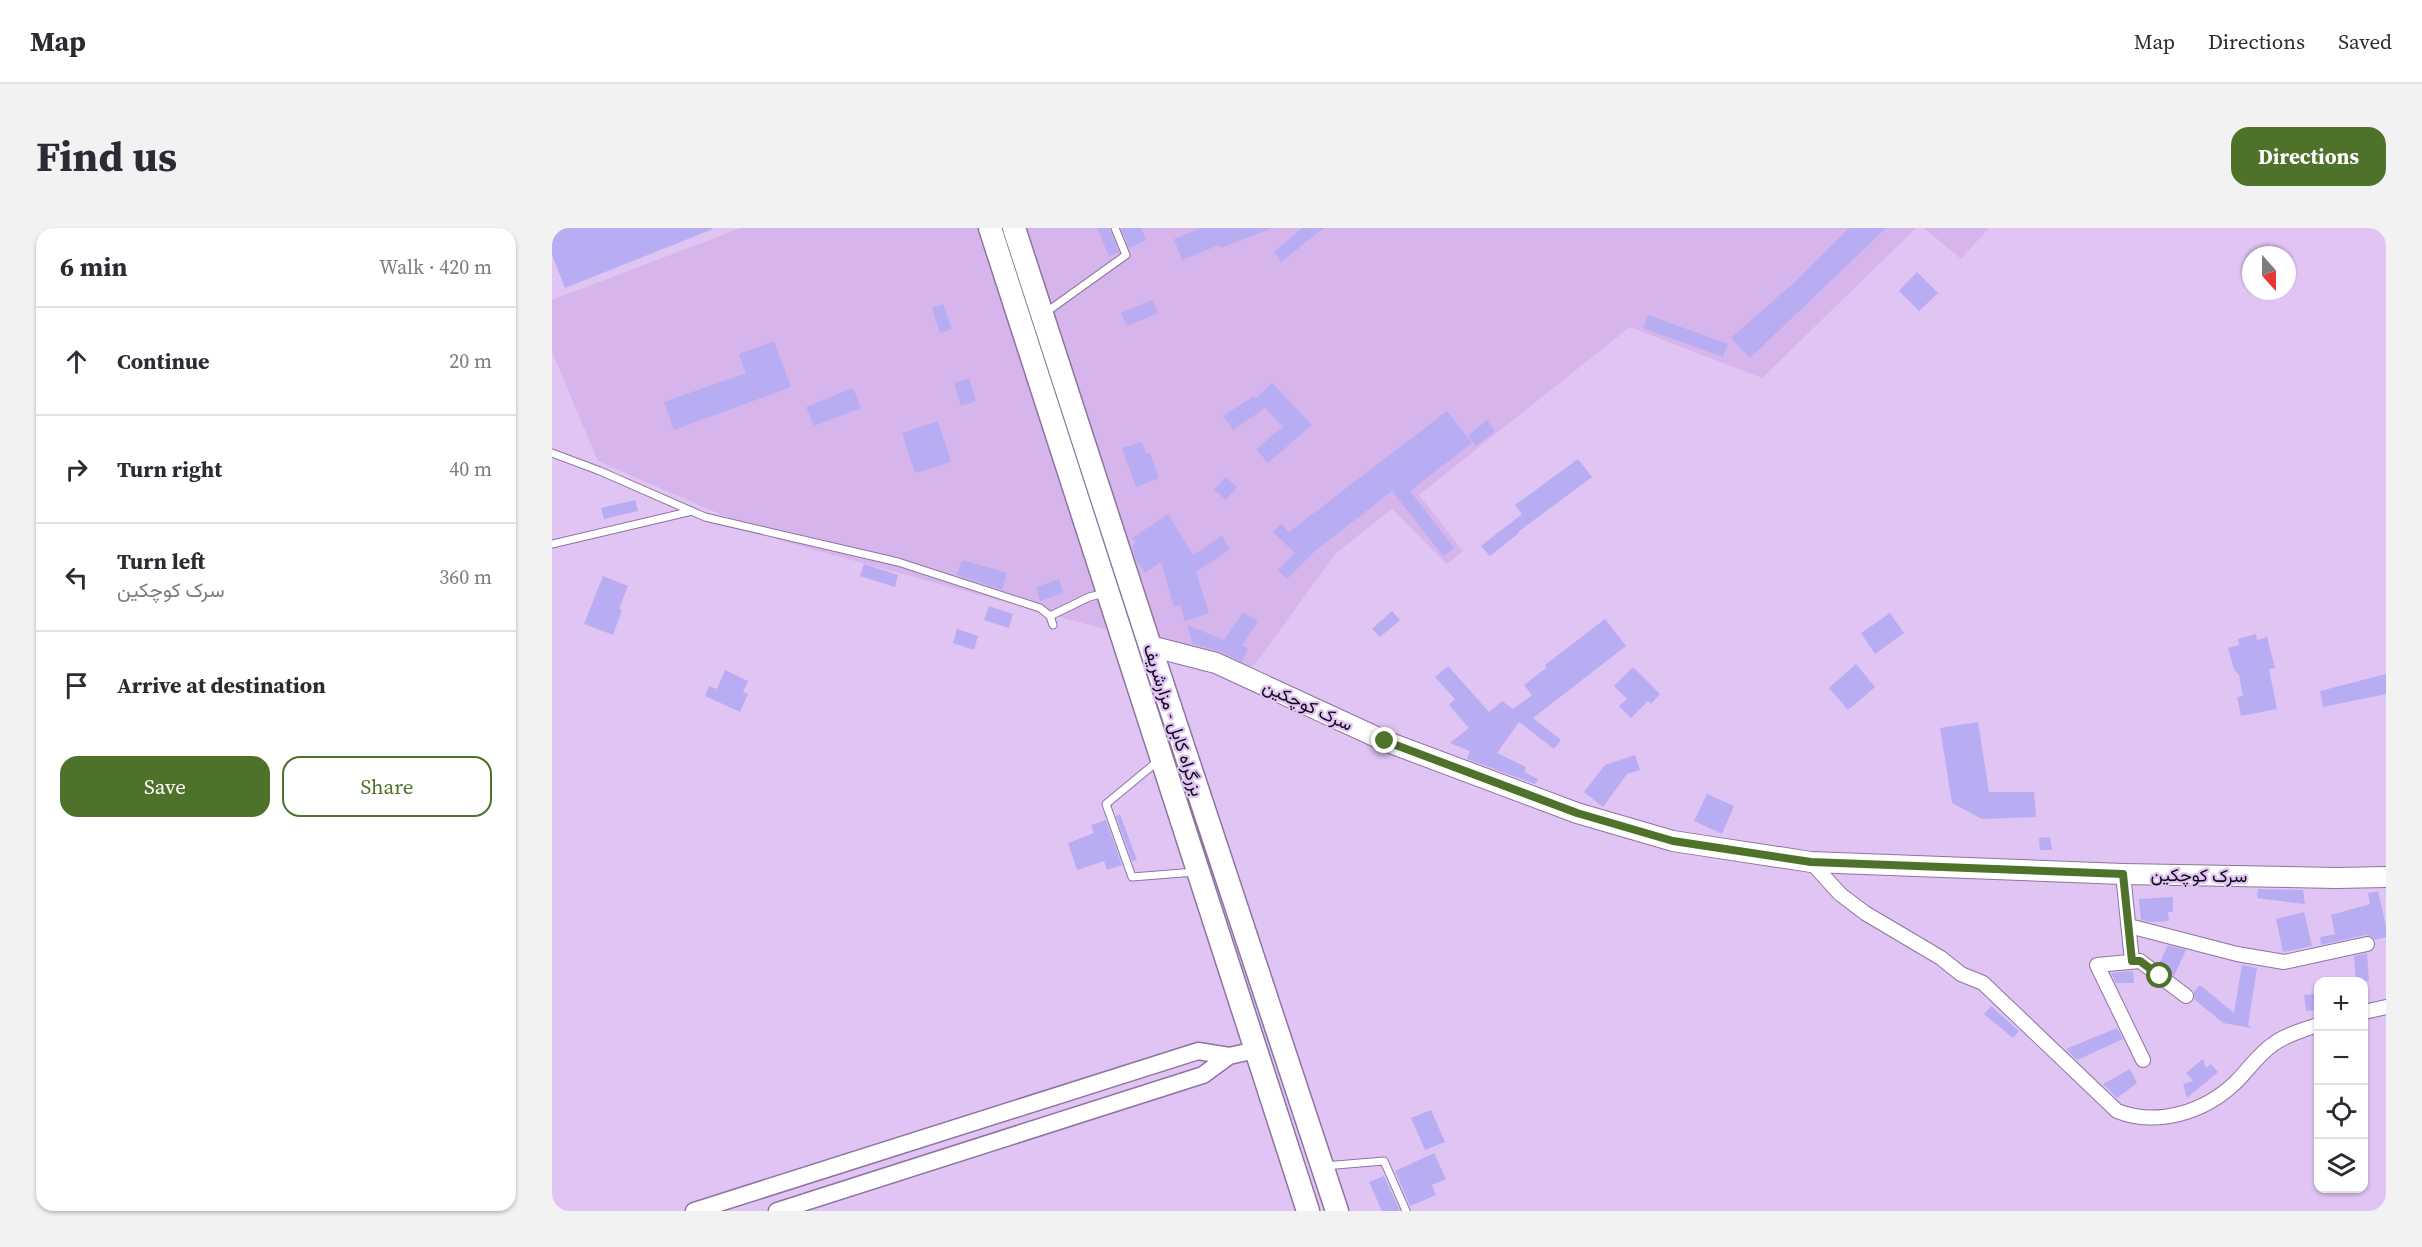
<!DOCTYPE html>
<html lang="en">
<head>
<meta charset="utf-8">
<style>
	:root { --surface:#fff; --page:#f2f2f3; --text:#2b2b33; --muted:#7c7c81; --line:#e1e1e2; --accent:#4f722b }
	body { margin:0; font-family:"Source Serif 4",Vazirmatn,serif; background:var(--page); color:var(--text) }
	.controls { position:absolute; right:18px; bottom:18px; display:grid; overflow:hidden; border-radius:12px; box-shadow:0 2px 4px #0004 }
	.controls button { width:54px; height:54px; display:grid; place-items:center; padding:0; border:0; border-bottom:2px solid var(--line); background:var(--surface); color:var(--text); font:30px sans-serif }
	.compass { position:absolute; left:1690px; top:18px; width:54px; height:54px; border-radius:50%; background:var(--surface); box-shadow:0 2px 4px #0004; rotate:159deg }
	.stop { position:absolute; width:18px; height:18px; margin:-14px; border:4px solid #4f722b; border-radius:50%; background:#fff }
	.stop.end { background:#4f722b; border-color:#fff; box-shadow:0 2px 6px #0008 }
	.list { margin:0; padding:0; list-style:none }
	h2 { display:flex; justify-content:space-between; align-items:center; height:78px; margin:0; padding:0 24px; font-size:26px }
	h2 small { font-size:20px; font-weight:400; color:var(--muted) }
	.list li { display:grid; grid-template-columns:39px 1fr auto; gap:18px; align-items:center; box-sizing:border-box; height:108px; padding:0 24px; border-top:2px solid var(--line) }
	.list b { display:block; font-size:22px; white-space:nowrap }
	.list p { margin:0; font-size:20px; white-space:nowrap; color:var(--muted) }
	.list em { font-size:20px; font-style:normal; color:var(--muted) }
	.actions { display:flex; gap:12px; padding:18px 24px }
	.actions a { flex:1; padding:14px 0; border:2px solid var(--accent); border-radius:18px; text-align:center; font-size:21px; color:var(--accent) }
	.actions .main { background:var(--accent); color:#fff }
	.icon { flex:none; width:33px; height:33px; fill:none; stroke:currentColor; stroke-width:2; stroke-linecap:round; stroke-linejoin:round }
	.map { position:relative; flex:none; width:1834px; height:983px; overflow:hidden; border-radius:18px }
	header { display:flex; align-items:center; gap:36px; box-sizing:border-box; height:84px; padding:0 30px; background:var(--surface); border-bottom:2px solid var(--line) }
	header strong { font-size:28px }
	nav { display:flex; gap:33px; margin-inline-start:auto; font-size:21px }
	.intro { display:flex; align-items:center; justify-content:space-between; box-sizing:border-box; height:144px; padding:0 36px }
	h1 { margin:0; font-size:42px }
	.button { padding:15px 27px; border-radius:18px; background:var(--accent); color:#fff; font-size:21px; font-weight:700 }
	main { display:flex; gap:36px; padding:0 36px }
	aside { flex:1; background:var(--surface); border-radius:18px; box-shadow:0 2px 4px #0004 }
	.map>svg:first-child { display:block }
	.built { fill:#d5b5eb }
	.building { fill:#b8adf2 }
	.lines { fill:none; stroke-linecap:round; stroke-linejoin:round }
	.service-casing { stroke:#8e749f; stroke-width:9 }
	.minor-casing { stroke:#8e749f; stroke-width:16 }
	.tertiary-casing { stroke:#8e749f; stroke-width:19 }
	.secondary-casing { stroke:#8e749f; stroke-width:22 }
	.trunk-casing { stroke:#8e749f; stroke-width:25 }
	.service { stroke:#fff; stroke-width:7 }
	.minor { stroke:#fff; stroke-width:14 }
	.tertiary { stroke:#fff; stroke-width:16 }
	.secondary { stroke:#fff; stroke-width:20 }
	.trunk { stroke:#fff; stroke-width:22 }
	.route { stroke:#4f722b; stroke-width:8 }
	.labels { text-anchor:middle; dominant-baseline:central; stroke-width:4.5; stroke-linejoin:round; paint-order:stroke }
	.street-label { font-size:18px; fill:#110817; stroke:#e0c4f3 }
</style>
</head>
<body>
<header>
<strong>Map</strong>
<nav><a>Map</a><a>Directions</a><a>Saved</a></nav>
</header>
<div class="intro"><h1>Find us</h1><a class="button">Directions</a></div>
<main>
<aside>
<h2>6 min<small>Walk · 420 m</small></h2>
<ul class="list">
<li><svg class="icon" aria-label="ahead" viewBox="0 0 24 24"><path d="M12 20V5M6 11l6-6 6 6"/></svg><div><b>Continue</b></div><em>20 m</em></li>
<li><svg class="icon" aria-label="right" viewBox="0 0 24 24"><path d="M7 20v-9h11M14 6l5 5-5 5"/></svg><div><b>Turn right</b></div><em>40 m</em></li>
<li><svg class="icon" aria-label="left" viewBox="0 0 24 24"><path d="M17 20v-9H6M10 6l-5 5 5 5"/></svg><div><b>Turn left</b><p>سرک کوچکین</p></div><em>360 m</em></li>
<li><svg class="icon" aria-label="arrive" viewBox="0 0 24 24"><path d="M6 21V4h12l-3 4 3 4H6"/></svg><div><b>Arrive at destination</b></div></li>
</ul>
<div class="actions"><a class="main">Save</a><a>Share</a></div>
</aside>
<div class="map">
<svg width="1834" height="983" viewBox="0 0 1834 983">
	<rect width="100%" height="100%" fill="#e0c4f3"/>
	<path class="built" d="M189,0H1364L1210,150L1078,99L867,267L911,323L895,336L840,281L784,325L703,436L694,440L230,313L46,233L0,124V72Z
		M1372,0H1437L1409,31Z"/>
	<path class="building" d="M0,0H160L161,1L13,60L0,27Z
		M545,0H557L567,24L557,28Z
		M569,0H589L594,12L577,20Z
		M649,0H718V1L668,20L667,17L630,32L622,11Z
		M750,0H772L729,34L722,24Z
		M1297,0H1334L1198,130L1179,110L1246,51Z
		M1365,44L1386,65L1367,83L1347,63Z
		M600,72L606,85L575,98L569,85Z
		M391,76L400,101L388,105L380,80Z
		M1096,87L1176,116L1171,129L1091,100Z
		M222,113L239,159L122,202L112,174L194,145L187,126Z
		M417,150L424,173L409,178L402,155Z
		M720,155L760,197L716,235L704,221L731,199L713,180L681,202L671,188L702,168L703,171Z
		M301,160L309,180L262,198L254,179Z
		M895,183L920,215L858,263L902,320L891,328L840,263L763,323L735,351L726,342L743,325L721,304L729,296L737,304Z
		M935,192L943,203L924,218L916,208Z
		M386,193L399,234L363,245L350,205Z
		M590,214L594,226L598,225L607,250L584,259L570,220Z
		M1026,231L1040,249L966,304L967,305L938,328L929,318L970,286L963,277Z
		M674,249L685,259L674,272L662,262Z
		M83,272L86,283L52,291L49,280Z
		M616,286L641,327L670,308L678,321L644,344L657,385L633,393L628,377L622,379L609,334L593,345L584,332L580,318L584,315L580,310Z
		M410,332L455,345L450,362L405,347Z
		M312,336L346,347L343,359L308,348Z
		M51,348L76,358L67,381L70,382L61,407L32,396Z
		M507,351L511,365L488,373L484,359Z
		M437,378L461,386L457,400L432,392Z
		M840,383L848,392L828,409L820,401Z
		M691,384L706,393L690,418L696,420L690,434L667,423L641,416L635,397L672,412Z
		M1338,385L1352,405L1323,426L1309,405Z
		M1053,391L1074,418L981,490L1009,512L1002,521L967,494L945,525L974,539L972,544L986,551L983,556L915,531L918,523L898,515L917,500L897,477L903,471L883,449L896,438L937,484L950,473L961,481L980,467L972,457L994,440L993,437Z
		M405,401L426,408L422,422L401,415Z
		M1704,406L1705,412L1715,409L1723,440L1717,441L1725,481L1689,488L1685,469L1691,468L1687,447L1682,442L1676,420L1687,417L1686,411Z
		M1304,436L1323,459L1296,482L1277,460Z
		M1081,439L1108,466L1099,476L1096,473L1079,490L1067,478L1075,471L1062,458Z
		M173,442L196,453L191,464L196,466L188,484L153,468L157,458L165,461Z
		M1834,446V466L1771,479L1768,463Z
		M1426,494L1437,564H1482L1484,589L1430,591L1400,575L1388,500Z
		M1083,527L1088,542L1075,546L1051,579L1032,564L1053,537Z
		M1155,566L1182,578L1170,606L1142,593Z
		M568,586L585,632L580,633L564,588Z
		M554,592L570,637L555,642L552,633L525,642L516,615L542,605L539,597Z
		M1498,609L1500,622H1488L1487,610Z
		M1706,661L1751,662L1753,676L1705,670Z
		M1826,663L1834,698V709L1823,712L1818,708L1813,707L1769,717L1768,709L1783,706L1779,687L1818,676L1816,665Z
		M1621,669V684H1616L1617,693L1598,694L1589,692L1587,671Z
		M1752,684L1760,718L1731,724L1724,691Z
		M1616,717L1634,722L1622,748L1607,736Z
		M1815,725L1817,753H1804L1802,728Z
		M1690,737L1705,740L1696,797L1699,800L1671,795L1642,771V764L1648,757L1682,785Z
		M1581,743L1582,755H1564L1559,745Z
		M1767,766V782L1754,783L1752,767Z
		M1439,778L1467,803L1461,810L1432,786Z
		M1565,800L1571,811L1525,832L1514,821Z
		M1651,831L1654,840L1659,836L1666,844L1635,870L1631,856L1641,853L1634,845Z
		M1578,841L1585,855L1565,870L1551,856Z
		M879,882L893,914L873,922L859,890Z
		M882,925L894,951L880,957L884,967L858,978L843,943Z
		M832,948L848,983H830L817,954Z"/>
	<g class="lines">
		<defs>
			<path id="service" d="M493,85L574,27L563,0
				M0,225L48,243L153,289L346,334L488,380L498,388L501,397
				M0,316L140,283
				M498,388L537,369L553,365
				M606,533L554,576L580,649L643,644
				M772,938L832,933L854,983"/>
			<path id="minor" d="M1259,634L1288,666L1313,685L1389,730L1409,746L1431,755L1565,883C1606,899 1653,884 1684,854C1696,842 1706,827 1720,817C1733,807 1751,802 1766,797
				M1571,646L1580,733
				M1577,698L1685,726L1732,734L1815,716
				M1812,784L1834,779
				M1591,832L1545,737L1588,733L1634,768"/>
			<path id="tertiary" d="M142,983L646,823L677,828L704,822
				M225,983L651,847L677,828"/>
			<path id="secondary" d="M598,418L664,435L833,513L1025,585L1121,613L1259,634L1571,646L1785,650L1834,649"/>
			<path id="trunk" d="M438,0C545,327 650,655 756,983
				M462,0L598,418L785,983"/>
		</defs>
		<use href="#service" class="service-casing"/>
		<use href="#minor" class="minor-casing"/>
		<use href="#tertiary" class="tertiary-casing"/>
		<use href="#secondary" class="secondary-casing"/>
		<use href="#trunk" class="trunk-casing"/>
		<use href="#service" class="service"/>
		<use href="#minor" class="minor"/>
		<use href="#tertiary" class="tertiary"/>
		<use href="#secondary" class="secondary"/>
		<use href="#trunk" class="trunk"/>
	</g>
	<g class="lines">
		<path class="route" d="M833,513L1025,585L1121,613L1259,634L1571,646L1580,733H1588L1608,748"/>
	</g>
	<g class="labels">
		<g class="street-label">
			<text transform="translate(756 477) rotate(25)">سرک کوچکین</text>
			<text transform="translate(622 492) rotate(72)">بزرگراه کابل - مزارشریف</text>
			<text transform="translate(1647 647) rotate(1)">سرک کوچکین</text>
		</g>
	</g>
</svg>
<div class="controls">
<button>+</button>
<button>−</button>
<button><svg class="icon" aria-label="locate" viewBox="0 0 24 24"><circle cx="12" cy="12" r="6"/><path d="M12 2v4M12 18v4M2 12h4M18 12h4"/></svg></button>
<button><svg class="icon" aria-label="layers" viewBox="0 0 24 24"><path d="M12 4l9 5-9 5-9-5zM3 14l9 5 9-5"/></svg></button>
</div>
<svg class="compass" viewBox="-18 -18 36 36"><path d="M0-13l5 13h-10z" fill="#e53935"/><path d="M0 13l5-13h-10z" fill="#7c7c81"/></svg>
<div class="stop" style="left:1608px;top:748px"></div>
<div class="stop end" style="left:833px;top:513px"></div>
</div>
</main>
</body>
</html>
